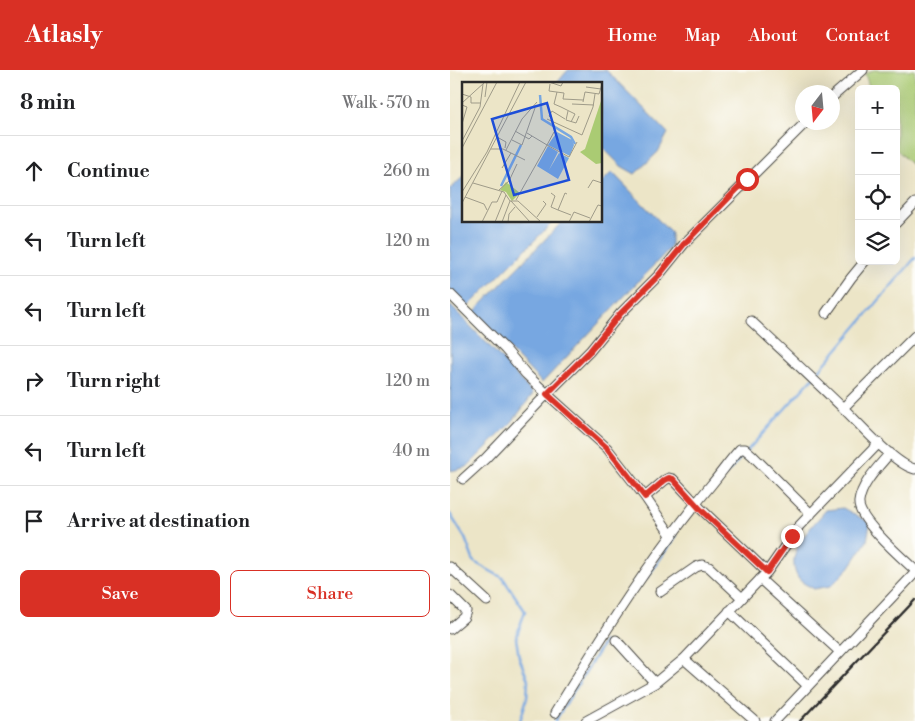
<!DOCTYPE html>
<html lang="en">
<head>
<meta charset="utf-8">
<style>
	:root { --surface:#fff; --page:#f6f6f6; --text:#202124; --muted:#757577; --line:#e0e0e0; --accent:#d93025 }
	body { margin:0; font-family:"Libre Bodoni",serif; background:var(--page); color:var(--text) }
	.controls { position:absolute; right:15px; top:15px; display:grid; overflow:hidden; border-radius:8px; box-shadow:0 5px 20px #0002 }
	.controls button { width:45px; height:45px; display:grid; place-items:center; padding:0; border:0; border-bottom:1px solid var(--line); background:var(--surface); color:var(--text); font:25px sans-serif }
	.compass { position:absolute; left:345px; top:15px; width:45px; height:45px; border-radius:50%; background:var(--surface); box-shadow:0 5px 20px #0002; rotate:196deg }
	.stop { position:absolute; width:15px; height:15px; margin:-11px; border:4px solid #d93025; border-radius:50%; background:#fff }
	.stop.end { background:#d93025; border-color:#fff; box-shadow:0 1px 5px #0008 }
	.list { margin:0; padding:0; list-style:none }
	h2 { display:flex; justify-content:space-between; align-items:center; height:65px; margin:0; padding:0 20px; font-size:21px }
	h2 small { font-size:16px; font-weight:400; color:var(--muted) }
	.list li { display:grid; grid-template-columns:32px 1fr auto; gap:15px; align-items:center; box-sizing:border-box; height:70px; padding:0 20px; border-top:1px solid var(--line) }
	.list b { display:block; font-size:19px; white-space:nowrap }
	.list em { font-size:16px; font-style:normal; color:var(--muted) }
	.actions { display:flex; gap:10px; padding:15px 20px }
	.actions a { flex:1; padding:11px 0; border:1px solid var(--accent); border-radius:8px; text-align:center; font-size:18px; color:var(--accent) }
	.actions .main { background:var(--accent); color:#fff }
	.icon { flex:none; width:28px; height:28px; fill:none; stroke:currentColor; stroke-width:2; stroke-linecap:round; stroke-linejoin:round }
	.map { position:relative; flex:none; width:465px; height:651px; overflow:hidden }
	header { display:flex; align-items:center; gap:30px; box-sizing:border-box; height:70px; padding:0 25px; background:var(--accent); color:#fff }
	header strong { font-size:24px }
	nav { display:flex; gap:28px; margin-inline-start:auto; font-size:18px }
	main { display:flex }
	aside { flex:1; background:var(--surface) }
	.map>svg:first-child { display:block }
	.green { fill:#aacb73; stroke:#6a7b4f }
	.water { fill:#77a7e1; stroke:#516986 }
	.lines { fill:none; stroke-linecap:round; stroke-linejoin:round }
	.stream { stroke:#77a7e1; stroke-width:2.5 }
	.minor-casing { stroke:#484742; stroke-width:11 }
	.minor { stroke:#fff; stroke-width:9 }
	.rail { stroke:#2b2b2b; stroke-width:2.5 }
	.route { stroke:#d93025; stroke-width:6 }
	.inset-river { fill:none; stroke:#77a7e1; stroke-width:2.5 }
	.inset-road { fill:none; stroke:#9f9b89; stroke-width:1 }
	.view { fill:#1d4ed8; fill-opacity:0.15; stroke:#1d4ed8; stroke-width:2.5 }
	.inset-edge { fill:none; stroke:#2b2b2b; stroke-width:2.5 }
</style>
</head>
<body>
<header>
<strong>Atlasly</strong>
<nav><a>Home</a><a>Map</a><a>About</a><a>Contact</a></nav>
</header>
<main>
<aside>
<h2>8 min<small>Walk · 570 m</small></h2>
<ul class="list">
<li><svg class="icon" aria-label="ahead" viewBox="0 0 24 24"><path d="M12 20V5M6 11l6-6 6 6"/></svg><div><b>Continue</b></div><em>260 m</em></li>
<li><svg class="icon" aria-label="left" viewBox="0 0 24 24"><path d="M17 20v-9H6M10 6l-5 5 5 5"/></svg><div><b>Turn left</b></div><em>120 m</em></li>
<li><svg class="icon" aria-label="left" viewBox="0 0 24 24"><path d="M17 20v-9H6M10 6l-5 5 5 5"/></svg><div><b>Turn left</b></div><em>30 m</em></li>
<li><svg class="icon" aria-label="right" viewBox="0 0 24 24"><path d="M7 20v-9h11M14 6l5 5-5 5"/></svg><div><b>Turn right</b></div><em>120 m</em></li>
<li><svg class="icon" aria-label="left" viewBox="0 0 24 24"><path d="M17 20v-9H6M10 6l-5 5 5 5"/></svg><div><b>Turn left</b></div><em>40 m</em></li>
<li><svg class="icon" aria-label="arrive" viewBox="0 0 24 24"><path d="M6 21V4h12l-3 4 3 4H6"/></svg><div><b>Arrive at destination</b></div></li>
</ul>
<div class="actions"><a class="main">Save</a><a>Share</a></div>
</aside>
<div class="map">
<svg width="465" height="651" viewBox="0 0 465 651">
	<rect width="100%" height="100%" fill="#fdfcf7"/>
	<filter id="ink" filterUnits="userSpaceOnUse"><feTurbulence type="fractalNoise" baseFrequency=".02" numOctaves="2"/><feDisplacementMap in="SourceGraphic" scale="10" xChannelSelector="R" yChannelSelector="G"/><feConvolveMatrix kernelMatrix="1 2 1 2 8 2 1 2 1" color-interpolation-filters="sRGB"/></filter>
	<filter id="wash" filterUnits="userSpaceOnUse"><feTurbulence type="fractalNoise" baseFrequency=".0096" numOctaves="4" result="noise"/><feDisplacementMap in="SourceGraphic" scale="20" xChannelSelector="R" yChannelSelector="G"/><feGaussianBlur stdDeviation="1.12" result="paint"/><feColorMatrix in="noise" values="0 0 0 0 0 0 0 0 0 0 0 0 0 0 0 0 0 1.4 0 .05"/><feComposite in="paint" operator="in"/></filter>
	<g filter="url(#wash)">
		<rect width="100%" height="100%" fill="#ece5c7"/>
		<path class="green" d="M423,0H465V98L446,79V19H420L415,4Z"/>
		<path class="water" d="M118,0H156L218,63L208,82L185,104L171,96L151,76V14H106Z
			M162,102L221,163V177L92,313L24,242L113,151H151V113Z
			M14,106V151H104L19,236L10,234L0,224V119Z
			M0,235L53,290L83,324L62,352L17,397L1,401Z
			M393,438L420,453L417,471L399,498L381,516L364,519C359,516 350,512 348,508C333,482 362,457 376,440Z"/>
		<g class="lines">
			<path class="stream" d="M268,413L361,310L465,188
				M0,444L15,468L24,492L53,508L75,541L66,568L69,587L78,610L77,628L70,651
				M196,509L226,466
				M105,651L154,572"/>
		</g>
	</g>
	<g filter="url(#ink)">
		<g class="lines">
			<defs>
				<path id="minor" d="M382,27L413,0
					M446,153L465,133
					M0,224L55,279L76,304L97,324L140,281L170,244L209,205L234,174L356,52
					M376,243L401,208L415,191
					M301,251C332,280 363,309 393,338C409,353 445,395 465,399
					M393,338L465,266
					M440,383C429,396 411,414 409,432C407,449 452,488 465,500
					M13,409L35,389L97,324L157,378L195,427L221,465
					M195,427L215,410L219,408L223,409L251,439L317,502
					M0,497L37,531
					M310,509L390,582
					M210,522L246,497L252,495L259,497L292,528
					M0,525L16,541L14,547L0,559
					M279,541L358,616
					M166,570L205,613
					M234,589L305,651
					M105,643C153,564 202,486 261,415C271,403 280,390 290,379H295L302,385L361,444
					M136,651L205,613L234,589L317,502L349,456L429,373
					M325,651L465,503"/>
			</defs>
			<use href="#minor" class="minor-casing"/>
			<use href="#minor" class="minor"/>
			<path class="rail" d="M350,651L465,530"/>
		</g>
	</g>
	<g class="lines" filter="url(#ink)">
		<path class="route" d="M297,109L234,174L209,205L170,244L140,281L97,324L157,378L195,427L215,410L219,408L223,409L250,439L317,502L342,466"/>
	</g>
	<g transform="translate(12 12)">
		<rect width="140" height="140" fill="#ece5c7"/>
		<path d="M140,16V81L134,82L118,70L123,67ZM44,100L58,111L50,119L44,110L38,108Z" fill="#aacb73"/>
		<path d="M95,50L110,58L112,63L108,74L86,63ZM86,64L96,70L87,88L97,71L107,76L96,97L75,84Z" fill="#77a7e1"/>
		<path class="inset-river" d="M78,13L80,37L109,55L113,62M39,104L59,63"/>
		<path class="inset-road" d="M87,0L99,4L101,0M88,2L87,9L102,11L101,17L121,18M124,5L139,7M95,10L92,22L99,25M0,12L9,15V21H19M23,15L25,0M121,20L123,10L137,12L140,2M0,21L23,0M110,22L132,23M0,23L5,25L0,42M99,25L113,32L109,40M106,29L104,38L114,41L117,34M85,37L120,53L131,25L133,12M90,37L87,34L90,29L103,37M53,49L67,57L70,54M65,51L85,63L92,50M35,55L44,60L43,66M50,58L60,63L73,26M0,59L18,25L21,2M0,66L35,0M29,67H41L63,78M44,68L60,37L75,20M40,86L49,71M11,101L42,110L48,119H56L79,140M126,106L131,98L140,101M37,108L47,99L55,82M0,110L25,70L58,0M89,111L93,114L89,125L96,128M105,112L103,111L96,128L109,133M3,115L22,122L25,128M54,118L85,63L107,75L115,60M49,119L68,140M0,121L64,0M75,135L84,122L81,119M20,140L30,120H35L40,109M33,140L44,113M40,140L48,119M46,140L47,132L53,125M107,140L112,130L128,136M127,140L136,123L140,124"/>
		<path class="view" d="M85,21L107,98L52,113L30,37Z"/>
		<rect width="140" height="140" class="inset-edge"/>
	</g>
</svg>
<div class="controls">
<button>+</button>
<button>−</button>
<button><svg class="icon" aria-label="locate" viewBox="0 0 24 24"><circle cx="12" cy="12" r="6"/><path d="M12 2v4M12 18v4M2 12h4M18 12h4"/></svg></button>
<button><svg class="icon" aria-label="layers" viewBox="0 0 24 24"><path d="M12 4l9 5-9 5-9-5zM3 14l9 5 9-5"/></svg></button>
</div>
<svg class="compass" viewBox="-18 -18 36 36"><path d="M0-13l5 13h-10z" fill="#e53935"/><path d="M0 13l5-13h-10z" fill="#757577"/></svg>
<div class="stop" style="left:297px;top:109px"></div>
<div class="stop end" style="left:342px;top:466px"></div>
</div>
</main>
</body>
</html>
